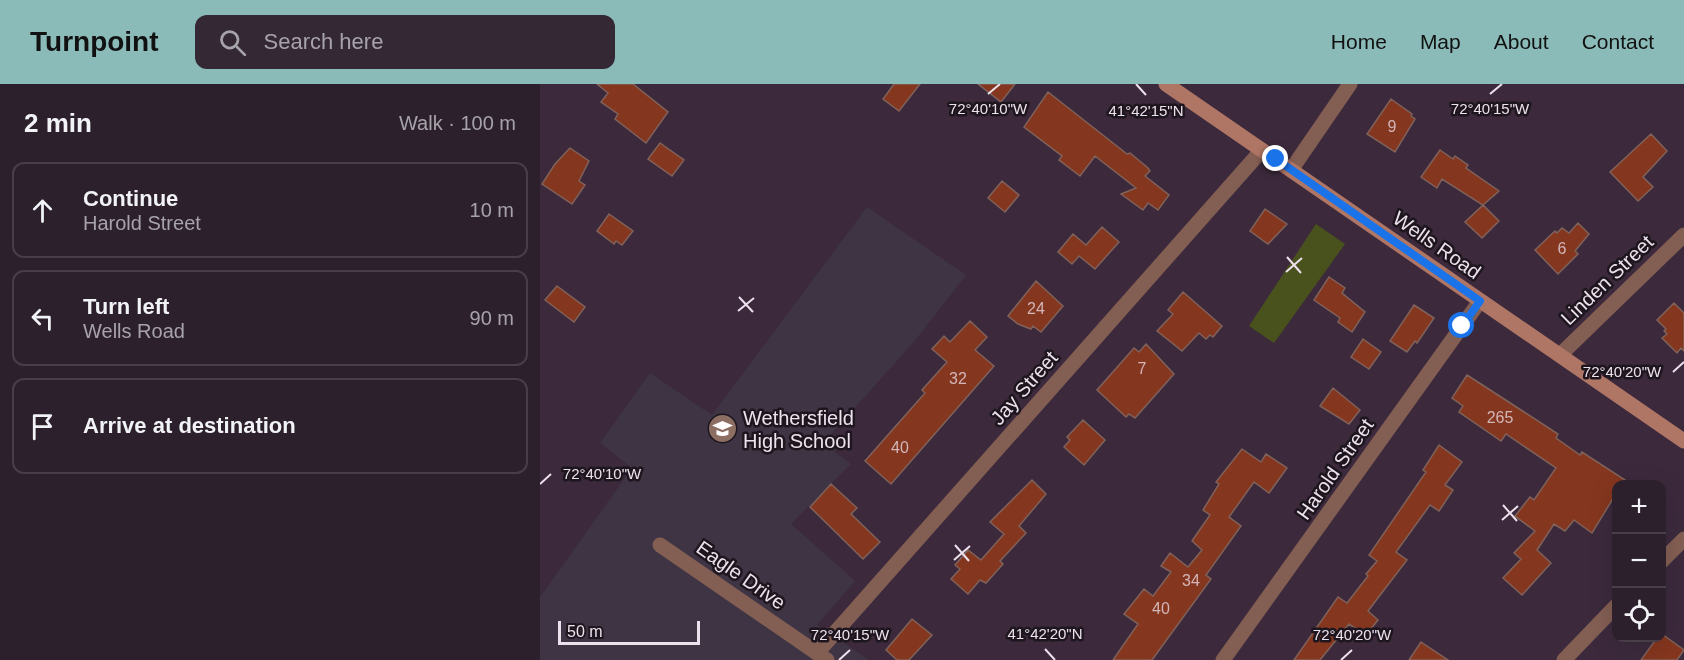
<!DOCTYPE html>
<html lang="en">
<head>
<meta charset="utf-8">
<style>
	:root { --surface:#2d202d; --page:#352835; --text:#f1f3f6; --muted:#a7a3aa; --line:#483e49; --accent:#8bbbb9 }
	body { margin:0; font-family:Arial,sans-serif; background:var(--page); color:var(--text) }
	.controls { position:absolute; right:18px; bottom:18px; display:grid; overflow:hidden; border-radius:12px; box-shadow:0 6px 24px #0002 }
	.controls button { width:54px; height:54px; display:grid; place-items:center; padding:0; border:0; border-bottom:2px solid var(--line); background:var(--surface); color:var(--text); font:30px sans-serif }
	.scale { position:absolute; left:18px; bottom:15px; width:142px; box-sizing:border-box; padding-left:6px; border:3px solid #ede1ed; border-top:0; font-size:16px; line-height:21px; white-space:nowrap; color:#ede1ed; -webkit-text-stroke:4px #1e161e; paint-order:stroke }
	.stop { position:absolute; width:18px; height:18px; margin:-14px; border:4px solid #1a73e8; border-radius:50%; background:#fff }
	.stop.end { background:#1a73e8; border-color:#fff; box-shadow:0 2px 6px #0008 }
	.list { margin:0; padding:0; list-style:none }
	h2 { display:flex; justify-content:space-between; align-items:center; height:78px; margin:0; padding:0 24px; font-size:26px }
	h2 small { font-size:20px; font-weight:400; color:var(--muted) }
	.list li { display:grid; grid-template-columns:39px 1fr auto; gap:18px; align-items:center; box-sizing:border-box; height:96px; margin:0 12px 12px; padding:0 12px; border:2px solid var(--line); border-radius:12px }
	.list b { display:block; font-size:22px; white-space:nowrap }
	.list p { margin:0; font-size:20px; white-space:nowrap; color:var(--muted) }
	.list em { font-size:20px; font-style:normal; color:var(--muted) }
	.icon { flex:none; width:33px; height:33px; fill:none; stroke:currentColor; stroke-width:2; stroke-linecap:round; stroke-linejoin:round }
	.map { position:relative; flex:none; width:1144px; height:576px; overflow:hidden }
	header { display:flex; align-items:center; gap:36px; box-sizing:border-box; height:84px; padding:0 30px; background:var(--accent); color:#111 }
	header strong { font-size:28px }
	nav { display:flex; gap:33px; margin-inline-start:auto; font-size:21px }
	.search { width:420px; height:54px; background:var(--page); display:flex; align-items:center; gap:15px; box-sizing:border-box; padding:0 21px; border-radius:12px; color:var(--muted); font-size:22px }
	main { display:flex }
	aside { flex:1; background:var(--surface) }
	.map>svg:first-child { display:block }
	.education { fill:#3e3444 }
	.park { fill:#49511c }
	.building { fill:#85361e; stroke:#80625a; stroke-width:1.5 }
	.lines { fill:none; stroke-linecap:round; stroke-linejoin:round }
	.street { stroke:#835e53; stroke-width:15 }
	.secondary { stroke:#b07665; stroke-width:15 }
	.route { stroke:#1a73e8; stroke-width:8 }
	.ticks { fill:none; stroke:#ede1ed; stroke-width:2 }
	.labels { text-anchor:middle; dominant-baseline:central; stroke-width:5; stroke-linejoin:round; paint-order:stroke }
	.number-label { font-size:16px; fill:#d3b6b9 }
	.street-label { font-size:20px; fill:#ede1ed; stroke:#1e161e }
	.poi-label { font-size:20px; fill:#ede1ed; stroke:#1e161e; text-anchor:start }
	.ticks-label { font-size:15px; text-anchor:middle; fill:#ede1ed; stroke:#1e161e; stroke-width:5; stroke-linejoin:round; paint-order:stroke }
</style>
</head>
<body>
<header>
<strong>Turnpoint</strong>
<div class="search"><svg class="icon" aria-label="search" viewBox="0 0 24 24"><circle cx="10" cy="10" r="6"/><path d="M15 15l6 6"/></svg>Search here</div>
<nav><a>Home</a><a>Map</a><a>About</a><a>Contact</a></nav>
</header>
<main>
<aside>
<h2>2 min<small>Walk · 100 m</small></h2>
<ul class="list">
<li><svg class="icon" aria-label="ahead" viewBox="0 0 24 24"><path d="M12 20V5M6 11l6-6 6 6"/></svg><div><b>Continue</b><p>Harold Street</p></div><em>10 m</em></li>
<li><svg class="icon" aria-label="left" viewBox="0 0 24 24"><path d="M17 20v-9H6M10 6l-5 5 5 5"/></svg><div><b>Turn left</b><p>Wells Road</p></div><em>90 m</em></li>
<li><svg class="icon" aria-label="arrive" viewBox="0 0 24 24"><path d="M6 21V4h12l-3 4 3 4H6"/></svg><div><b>Arrive at destination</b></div></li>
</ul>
</aside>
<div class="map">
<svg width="1144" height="576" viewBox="0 0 1144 576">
	<rect width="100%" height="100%" fill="#3c2a3c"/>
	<path class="education" d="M327,123L426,191L373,259L283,359L311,380L251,440L315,497L277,541L329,576H0V513L92,384L60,359L110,289L172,331Z"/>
	<path class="park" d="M776,140L805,160L734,259L709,242Z"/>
	<path class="building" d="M57,0H93L128,28L106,59L75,35L78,30L61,18L68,9Z
		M354,0H380L359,27L343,15Z
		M438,0H475L461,18Z
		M508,8L587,70L590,69L608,84L610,87L605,92L629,111L618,126L608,119L603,126L581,110L596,104L555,72L540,92L519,76L522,72L484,43Z
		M851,15L872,30L871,32L875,35L855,68L827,50Z
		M1111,50L1127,67L1103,93L1113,103L1098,117L1070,88Z
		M120,59L144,76L132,92L108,75Z
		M30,64L49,77L39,97L45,101L32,120L2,100L15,80Z
		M900,66L913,75L915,72L928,81L926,84L959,107L943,121L959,137L942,154L925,138L943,121L902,95L897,104L881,93Z
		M462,97L479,111L465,128L448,114Z
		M725,125L747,140L728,160L710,147Z
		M69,130L93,147L82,161L76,157L74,160L57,147Z
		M1038,139L1049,150L1035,167L1038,170L1018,190L995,166L1015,147L1017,149L1022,144L1029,149Z
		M562,143L579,158L555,185L539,172L532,180L518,168L533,150L546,161Z
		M789,193L805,204L802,209L825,228L812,248L798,238L800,234L774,216Z
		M496,197L523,222L501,248L493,242L491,245L478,240L468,232Z
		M17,202L45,223L34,238L5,216Z
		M643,208L682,242L673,253L670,251L666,255L659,249L642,267L617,247L633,230L628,226Z
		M1134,219L1144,229V267L1141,264L1137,269L1122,254L1127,250L1124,247L1126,245L1117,236Z
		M874,221L894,234L877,259L875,257L867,268L850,257Z
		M430,237L447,253L435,266L454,282L351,400L325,377L385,309L382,306L407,278L392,265L404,252L410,258Z
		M823,255L841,268L829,285L811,273Z
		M606,260L634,290L595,334L589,330L586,333L557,306L594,264L599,268Z
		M927,291L1018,350L1016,354L1040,371L1042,368L1085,396L1082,400H1077V408L1052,449L1034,436L1025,447L1014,440L997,466L1011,479L982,511L963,494L981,475L974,469L995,447L975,432L990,413L994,416L1016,384L966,350L961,357L919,328L923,322L912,314Z
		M793,304L820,326L809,340L780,322Z
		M543,336L565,356L544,381L524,363L530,356L527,353Z
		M899,361L922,378L905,401L913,406L899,427L890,421L856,468L867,476L828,527L838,536L826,551L809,540L780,576H754L798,513L807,519L828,492L826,490L837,477L829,471L886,388L883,386Z
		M702,365L721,378L726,370L747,384L729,409L714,398L689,433L701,442L666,491L671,495L612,576H573L598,540L584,530L604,505L613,512L631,488L621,482L630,469L648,483L662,466L652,457L670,431L663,426L679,400L676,398Z
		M492,396L506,410L479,442L486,449L460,477L463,480L446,499L440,496L428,510L411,495L420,485L415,481L428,466L441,476L464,450L450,438Z
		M291,400L317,424L311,430L340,458L323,475L270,423Z
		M372,535L392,551L369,576H357L346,566Z
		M1122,550L1144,566L1137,576H1101L1117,554H1122Z
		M881,558L908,576H869Z"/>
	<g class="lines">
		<path class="street" d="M751,86L810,0
			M1020,271L1144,151
			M120,461L287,576
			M1122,477L1144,455
			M277,569L722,66
			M683,576L940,217
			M1024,576L1076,522"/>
		<path class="secondary" d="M626,0L1144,357"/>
	</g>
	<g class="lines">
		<path class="route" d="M736,75L940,217L922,242"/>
	</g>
	<path class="ticks" d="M596,0L606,11M448,10L460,0M950,10L962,0M747,173L761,189M746,188L762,174M199,213L213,228M198,227L214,214M1133,288L1144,278M0,400L11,390M963,421L977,437M962,436L978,422M415,461L429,477M414,476L430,462M505,565L515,576M299,576L310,566M801,576L812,566"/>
	<defs>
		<symbol id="school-disc" viewBox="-11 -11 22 22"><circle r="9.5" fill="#8d6e63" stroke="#1e161e"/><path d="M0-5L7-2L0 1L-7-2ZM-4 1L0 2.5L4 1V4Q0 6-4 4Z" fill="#fff"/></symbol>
	</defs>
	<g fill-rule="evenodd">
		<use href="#school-disc" x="166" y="328" width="33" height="33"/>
	</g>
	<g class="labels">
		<g class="number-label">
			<text x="852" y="42">9</text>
			<text x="1022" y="164">6</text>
			<text x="496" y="224">24</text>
			<text x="602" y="284">7</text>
			<text x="418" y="294">32</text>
			<text x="960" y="333">265</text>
			<text x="360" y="363">40</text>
			<text x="651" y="496">34</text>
			<text x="621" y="524">40</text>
		</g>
		<g class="street-label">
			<text transform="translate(897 161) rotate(35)">Wells Road</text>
			<text transform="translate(1067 196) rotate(-44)">Linden Street</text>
			<text transform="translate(484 304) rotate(-49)">Jay Street</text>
			<text transform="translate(795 385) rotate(-55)">Harold Street</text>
			<text transform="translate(201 491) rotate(35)">Eagle Drive</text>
		</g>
		<g class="poi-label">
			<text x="203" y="334">Wethersfield<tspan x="203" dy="23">High School</tspan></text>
		</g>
	</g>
	<g class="ticks-label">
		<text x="448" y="30">72°40'10"W</text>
		<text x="950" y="30">72°40'15"W</text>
		<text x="606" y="32">41°42'15"N</text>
		<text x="1082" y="293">72°40'20"W</text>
		<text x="62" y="395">72°40'10"W</text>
		<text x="505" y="555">41°42'20"N</text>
		<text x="310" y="556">72°40'15"W</text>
		<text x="812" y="556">72°40'20"W</text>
	</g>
</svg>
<div class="controls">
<button>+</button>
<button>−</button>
<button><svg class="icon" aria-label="locate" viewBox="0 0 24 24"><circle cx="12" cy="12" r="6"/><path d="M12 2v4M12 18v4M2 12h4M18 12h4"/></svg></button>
</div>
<div class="scale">50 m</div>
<div class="stop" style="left:922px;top:242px"></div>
<div class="stop end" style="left:736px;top:75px"></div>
</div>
</main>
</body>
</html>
